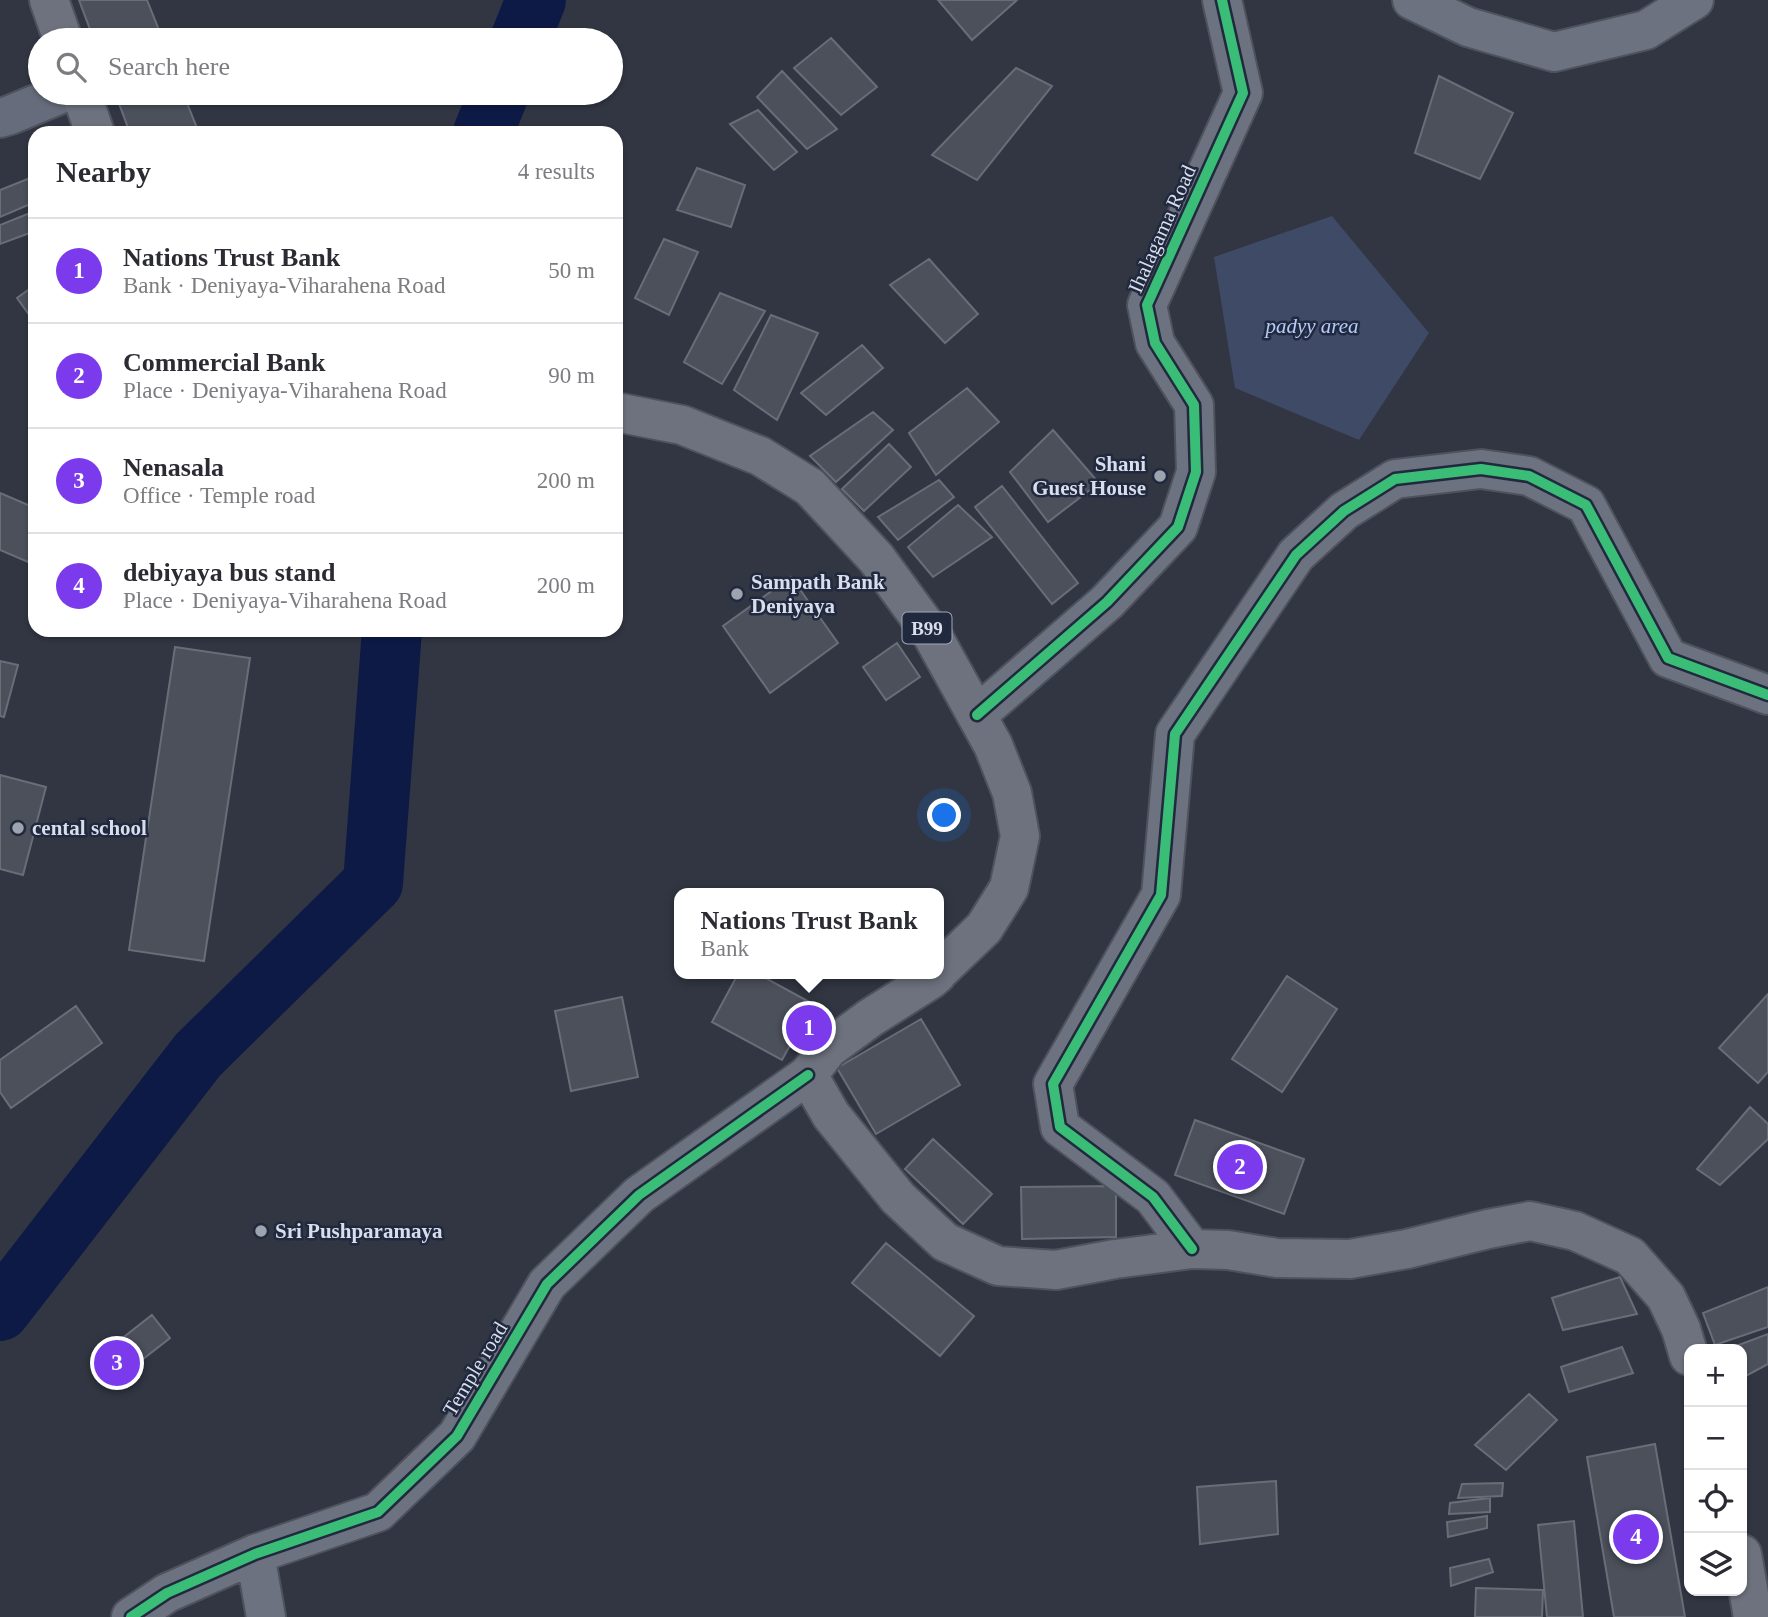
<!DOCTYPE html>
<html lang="en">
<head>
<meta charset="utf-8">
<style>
	:root { --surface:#fff; --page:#f7f7f7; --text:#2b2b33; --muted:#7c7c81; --line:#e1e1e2; --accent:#7c3aed }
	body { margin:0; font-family:"Times New Roman",serif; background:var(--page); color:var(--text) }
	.controls { position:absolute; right:21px; bottom:21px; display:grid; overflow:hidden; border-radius:14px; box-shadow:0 2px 5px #0004 }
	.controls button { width:63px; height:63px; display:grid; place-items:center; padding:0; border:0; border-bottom:2px solid var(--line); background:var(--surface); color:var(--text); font:35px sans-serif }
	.you { position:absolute; left:945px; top:816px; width:24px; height:24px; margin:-18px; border:5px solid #fff; border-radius:50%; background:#1a73e8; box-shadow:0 0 0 10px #1a73e833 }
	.badge { display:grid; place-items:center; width:46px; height:46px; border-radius:50%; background:var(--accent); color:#fff; font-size:23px; font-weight:700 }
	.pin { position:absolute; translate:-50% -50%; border:4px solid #fff; box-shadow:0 2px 7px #0006 }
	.popup { position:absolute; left:674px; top:888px; width:270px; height:91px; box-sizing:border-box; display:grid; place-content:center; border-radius:14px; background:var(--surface); filter:drop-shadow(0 2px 5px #0005); font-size:23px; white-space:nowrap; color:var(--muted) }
	.popup b { font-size:26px; color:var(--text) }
	.popup::after { content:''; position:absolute; left:50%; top:100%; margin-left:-14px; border:14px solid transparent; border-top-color:var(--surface) }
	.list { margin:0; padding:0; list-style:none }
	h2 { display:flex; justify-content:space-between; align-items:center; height:91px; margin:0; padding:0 28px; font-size:30px }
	h2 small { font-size:23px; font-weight:400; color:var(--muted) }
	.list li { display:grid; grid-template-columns:46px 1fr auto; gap:21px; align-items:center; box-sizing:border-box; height:105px; padding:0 28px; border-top:2px solid var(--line) }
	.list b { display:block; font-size:26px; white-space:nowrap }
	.list p { margin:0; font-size:23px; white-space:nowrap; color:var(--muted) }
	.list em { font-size:23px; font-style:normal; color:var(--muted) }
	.icon { flex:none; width:38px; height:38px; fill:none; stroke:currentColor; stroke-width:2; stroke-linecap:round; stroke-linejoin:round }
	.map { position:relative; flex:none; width:1768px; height:1617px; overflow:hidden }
	.search { position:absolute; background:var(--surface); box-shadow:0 2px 5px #0004; left:28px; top:28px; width:595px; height:77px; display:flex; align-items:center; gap:18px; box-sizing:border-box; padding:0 24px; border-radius:38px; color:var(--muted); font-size:26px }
	.panel { position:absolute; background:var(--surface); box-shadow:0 2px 5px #0004; left:28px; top:126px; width:595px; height:511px; border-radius:21px }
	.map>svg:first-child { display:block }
	.green { fill:#3e4a66 }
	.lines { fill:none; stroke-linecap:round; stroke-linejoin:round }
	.river { stroke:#0e1a46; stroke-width:60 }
	.building { fill:#4c505b; stroke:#696d78; stroke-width:2 }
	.minor-casing { stroke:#4d525c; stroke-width:42 }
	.secondary-casing { stroke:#4d525c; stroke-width:42 }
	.primary-casing { stroke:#4d525c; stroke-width:42 }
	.minor { stroke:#6d7281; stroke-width:38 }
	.secondary { stroke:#676c7c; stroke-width:38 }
	.primary { stroke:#6d727e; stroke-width:38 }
	.cycleway-casing { stroke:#21293e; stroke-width:15 }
	.cycleway { stroke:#3abd76; stroke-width:10 }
	.poi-dot { fill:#9ea3b0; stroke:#21293e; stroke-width:2.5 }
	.labels { text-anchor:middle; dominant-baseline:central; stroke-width:5; stroke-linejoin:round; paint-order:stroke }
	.shield { fill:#21293e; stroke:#a1a8b8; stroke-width:2 }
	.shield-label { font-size:19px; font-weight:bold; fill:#d8deec }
	.street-label { font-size:21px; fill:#d8deec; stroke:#21293e }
	.park-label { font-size:21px; font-style:italic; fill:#b6cafb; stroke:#21293e }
	.poi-label { font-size:21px; font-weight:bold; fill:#d8deec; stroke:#21293e; text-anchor:start }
</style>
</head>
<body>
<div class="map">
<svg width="1768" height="1617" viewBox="0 0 1768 1617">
	<rect width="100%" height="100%" fill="#313642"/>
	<path class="green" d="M1332,216L1429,333L1359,440L1235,388L1214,257Z"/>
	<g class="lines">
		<path class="river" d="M520,40L536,0
			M483,133L499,93
			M0,1311L198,1055L373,883L392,630"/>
	</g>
	<path class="building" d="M79,0H147L163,40H94Z
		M938,0H1017L972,40Z
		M831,38L877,87L841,115L794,68Z
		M1016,68L1052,86L977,180L932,155Z
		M782,71L837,129L807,149L757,97Z
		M1439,76L1513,113L1480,179L1415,153Z
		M115,93H183L199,133H130Z
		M758,110L797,152L774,170L730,124Z
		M697,168L745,185L731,227L677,210Z
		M35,176V202L0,217V190Z
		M35,211V231L0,244V225Z
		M664,239L698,252L669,315L635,298Z
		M929,259L978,314L945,343L890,285Z
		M35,285V323L17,298Z
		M720,293L765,311L722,384L684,362Z
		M771,315L818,333L777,420L734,390Z
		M862,345L883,368L826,415L801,393Z
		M967,388L999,422L936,475L909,433Z
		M873,412L893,430L836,482L810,456Z
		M1053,430L1099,483L1048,522L1010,472Z
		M889,444L911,467L864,511L842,489Z
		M939,480L954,497L898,540L878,517Z
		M1002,486L1078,583L1052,604L975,507Z
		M0,493L35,508V565L0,550Z
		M958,505L992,537L933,577L908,547Z
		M791,577L838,643L770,693L723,626Z
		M897,643L920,677L886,700L863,667Z
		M175,647L250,658L204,961L129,950Z
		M0,661L18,665L4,717L0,716Z
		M0,775L46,787L23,875L0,869Z
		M738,974H758L813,1004L782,1060L712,1022Z
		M1287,976L1337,1009L1282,1092L1232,1059Z
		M1768,994V1072L1758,1083L1719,1048Z
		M622,997L638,1077L571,1091L555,1011Z
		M76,1006L102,1043L11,1108L0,1092V1060Z
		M921,1019L960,1085L876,1134L837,1068Z
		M1750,1107L1768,1124V1139L1720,1185L1697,1169Z
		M1195,1120L1304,1159L1284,1214L1175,1175Z
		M933,1139L992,1194L963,1224L905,1169Z
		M1116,1186V1237L1022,1239L1021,1187Z
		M886,1243L974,1316L940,1356L852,1283Z
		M1620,1277L1637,1314L1563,1330L1552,1298Z
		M1768,1287V1327L1715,1345L1703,1313Z
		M152,1315L170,1338L120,1377L102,1354Z
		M1768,1334V1364L1742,1378V1349H1728Z
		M1622,1347L1633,1373L1569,1392L1561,1367Z
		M1529,1394L1557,1420L1506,1470L1475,1445Z
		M1655,1444L1685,1617H1614L1587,1457Z
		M1276,1481L1278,1534L1200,1544L1197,1487Z
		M1503,1483L1502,1496L1458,1498L1462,1484Z
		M1490,1498V1512L1449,1514L1450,1503Z
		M1487,1516V1528L1448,1537L1447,1522Z
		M1574,1521L1583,1617H1547L1538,1525Z
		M1489,1559L1493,1572L1451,1586L1450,1568Z
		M1476,1588L1543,1590L1542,1617H1475Z"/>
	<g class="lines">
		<defs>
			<path id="minor" d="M1412,0L1468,27L1554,52L1646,30L1694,0
				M977,715L1107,602L1178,527L1196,472L1194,405L1155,343L1147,305L1243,93L1222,0
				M1192,1249L1153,1197L1060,1127L1053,1084L1161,895L1175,734L1296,555L1344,511L1395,479L1481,469L1529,476L1586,505L1668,658L1768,695
				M255,1554L266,1617
				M131,1617L167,1593L255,1554L378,1512L457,1436L547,1284L639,1195L808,1075"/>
			<path id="secondary" d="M0,118L10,115L63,93"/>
			<path id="primary" d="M49,0L63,40
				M81,93L95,133
				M616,412L682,425L760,456L810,487L876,558L931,633L993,745L1012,793L1020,836L1009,888L984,928L938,972
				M937,974L930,980L870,1018L828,1049L808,1075L831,1115L898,1198L945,1242L998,1266L1056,1270L1115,1259L1192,1249L1228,1250L1277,1258L1350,1259L1407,1249L1488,1229L1530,1221L1575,1231L1630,1256L1666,1297L1681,1329L1689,1356
				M1742,1554L1753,1617"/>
		</defs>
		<use href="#minor" class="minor-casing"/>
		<use href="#secondary" class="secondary-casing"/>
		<use href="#primary" class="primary-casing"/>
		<use href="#minor" class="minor"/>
		<use href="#secondary" class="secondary"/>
		<use href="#primary" class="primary"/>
		<defs>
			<path id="cycleway" d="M977,715L1107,602L1178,527L1196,472L1194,405L1155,343L1147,305L1243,93L1222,0
				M1192,1249L1153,1197L1060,1127L1053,1084L1161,895L1175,734L1296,555L1344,511L1395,479L1481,469L1529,476L1586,505L1668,658L1768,695
				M131,1617L167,1593L255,1554L378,1512L457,1436L547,1284L639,1195L808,1075"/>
		</defs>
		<use href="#cycleway" class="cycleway-casing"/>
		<use href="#cycleway" class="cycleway"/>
	</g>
	<g class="poi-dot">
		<circle cx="1160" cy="476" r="7"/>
		<circle cx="737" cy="594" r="7"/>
		<circle cx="18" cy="828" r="7"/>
		<circle cx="261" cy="1231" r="7"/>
	</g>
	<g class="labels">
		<rect class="shield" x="902.5" y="612.5" width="49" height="31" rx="5"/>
		<g class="shield-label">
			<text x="927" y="628">B99</text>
		</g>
		<g class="street-label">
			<text transform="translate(1162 229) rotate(-66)">Ihalagama Road</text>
			<text transform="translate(475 1369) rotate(-59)">Temple road</text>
		</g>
		<g class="park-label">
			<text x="1312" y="326">padyy area</text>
		</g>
		<g class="poi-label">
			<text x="1146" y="464" text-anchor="end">Shani<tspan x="1146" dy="24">Guest House</tspan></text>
			<text x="751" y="582">Sampath Bank<tspan x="751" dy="24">Deniyaya</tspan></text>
			<text x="32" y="828">cental school</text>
			<text x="275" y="1231">Sri Pushparamaya</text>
		</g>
	</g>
</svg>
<div class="controls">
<button>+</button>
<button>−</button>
<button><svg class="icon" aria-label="locate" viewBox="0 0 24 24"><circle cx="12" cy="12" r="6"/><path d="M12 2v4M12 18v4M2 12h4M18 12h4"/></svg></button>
<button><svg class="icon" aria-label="layers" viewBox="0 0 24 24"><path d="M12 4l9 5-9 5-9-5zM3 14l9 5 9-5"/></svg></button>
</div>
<div class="you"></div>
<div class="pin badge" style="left:809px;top:1028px">1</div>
<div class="popup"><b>Nations Trust Bank</b>Bank</div>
<div class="pin badge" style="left:1240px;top:1167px">2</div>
<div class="pin badge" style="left:117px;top:1363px">3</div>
<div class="pin badge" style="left:1636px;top:1537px">4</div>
<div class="search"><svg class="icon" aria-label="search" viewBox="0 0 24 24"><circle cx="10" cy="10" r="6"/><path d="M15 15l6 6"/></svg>Search here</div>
<section class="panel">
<h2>Nearby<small>4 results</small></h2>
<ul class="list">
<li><span class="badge">1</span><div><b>Nations Trust Bank</b><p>Bank · Deniyaya-Viharahena Road</p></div><em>50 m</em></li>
<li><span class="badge">2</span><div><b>Commercial Bank</b><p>Place · Deniyaya-Viharahena Road</p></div><em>90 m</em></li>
<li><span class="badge">3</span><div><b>Nenasala</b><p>Office · Temple road</p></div><em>200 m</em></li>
<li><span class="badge">4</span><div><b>debiyaya bus stand</b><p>Place · Deniyaya-Viharahena Road</p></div><em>200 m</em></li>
</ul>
</section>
</div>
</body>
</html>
